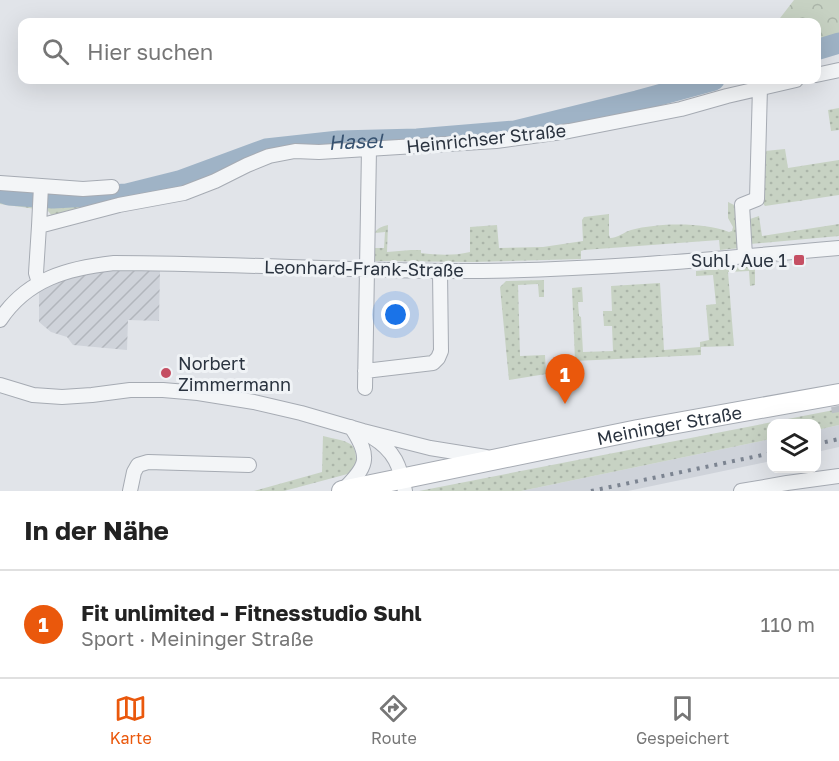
<!DOCTYPE html>
<html lang="de">
<head>
<meta charset="utf-8">
<style>
	:root { --surface:#fff; --page:#f6f6f6; --text:#222; --muted:#767676; --line:#e0e0e0; --accent:#ea580c }
	body { margin:0; font-family:"Golos Text",sans-serif; background:var(--page); color:var(--text) }
	.controls { position:absolute; right:18px; bottom:18px; display:grid; overflow:hidden; border-radius:12px; box-shadow:0 6px 24px #0002 }
	.controls button { width:54px; height:54px; display:grid; place-items:center; padding:0; border:0; border-bottom:2px solid var(--line); background:var(--surface); color:var(--text); font:30px sans-serif }
	.you { position:absolute; left:396px; top:315px; width:21px; height:21px; margin:-15px; border:4px solid #fff; border-radius:50%; background:#1a73e8; box-shadow:0 0 0 9px #1a73e833 }
	.badge { display:grid; place-items:center; width:39px; height:39px; border-radius:50%; background:var(--accent); color:#fff; font-size:20px; font-weight:700 }
	.pin { position:absolute; translate:-50% -50px; filter:drop-shadow(0 2px 3px #0008) }
	.pin::after { content:''; position:absolute; top:32px; width:21px; height:18px; background:inherit; clip-path:polygon(0 0,100% 0,50% 100%) }
	.list { margin:0; padding:0; list-style:none }
	h2 { display:flex; justify-content:space-between; align-items:center; height:78px; margin:0; padding:0 24px; font-size:26px }
	h2 small { font-size:20px; font-weight:400; color:var(--muted) }
	.list li { display:grid; grid-template-columns:39px 1fr auto; gap:18px; align-items:center; box-sizing:border-box; height:108px; padding:0 24px; border-top:2px solid var(--line) }
	.list b { display:block; font-size:22px; white-space:nowrap }
	.list p { margin:0; font-size:20px; white-space:nowrap; color:var(--muted) }
	.list em { font-size:20px; font-style:normal; color:var(--muted) }
	.icon { flex:none; width:33px; height:33px; fill:none; stroke:currentColor; stroke-width:2; stroke-linecap:round; stroke-linejoin:round }
	.map { position:relative; flex:none; width:839px; height:491px; overflow:hidden }
	.search { position:absolute; background:var(--surface); box-shadow:0 6px 24px #0002; left:18px; right:18px; top:18px; height:66px; display:flex; align-items:center; gap:15px; box-sizing:border-box; padding:0 21px; border-radius:12px; color:var(--muted); font-size:22px }
	.sheet { height:186px; background:var(--surface) }
	nav { display:flex; justify-content:space-around; align-items:center; box-sizing:border-box; height:84px; border-top:2px solid var(--line); background:var(--surface); font-size:16px; color:var(--muted) }
	nav a { display:grid; justify-items:center; gap:3px }
	nav .on { color:var(--accent) }
	.map>svg:first-child { display:block }
	.built { fill:#cfd3da }
	.industrial { fill:url(#industrial-furrows) }
	.grass { fill:url(#grass-dots) }
	.forest { fill:url(#forest-crowns) }
	.lines { fill:none; stroke-linecap:round; stroke-linejoin:round }
	.river { stroke:#9fb3c6; stroke-width:21 }
	.minor-tunnel { stroke:#bcc1c7; stroke-width:14; stroke-dasharray:14 7; stroke-linecap:butt }
	.minor-casing { stroke:#a6abb3; stroke-width:16 }
	.secondary-casing { stroke:#a6abb3; stroke-width:22 }
	.minor { stroke:#f3f5f7; stroke-width:14 }
	.secondary { stroke:#fff; stroke-width:20 }
	.rail { stroke:#7c8491; stroke-width:4; stroke-dasharray:3 6; stroke-linecap:butt }
	.poi-dot { fill:#c54f63; stroke:#f0f3f6; stroke-width:2 }
	.labels { text-anchor:middle; dominant-baseline:central; stroke-width:6; stroke-linejoin:round; paint-order:stroke }
	.street-label { font-size:18px; fill:#2a333f; stroke:#f0f3f6 }
	.poi-label { font-size:18px; fill:#2a333f; stroke:#f0f3f6; text-anchor:end }
	.water-label { font-size:20px; font-style:italic; fill:#375270; stroke:#f0f3f6 }
</style>
</head>
<body>
<div class="map">
<svg width="839" height="491" viewBox="0 0 839 491">
	<defs>
		<pattern id="industrial-furrows" width="10" height="10" patternUnits="userSpaceOnUse" patternTransform="scale(1.5)"><rect width="10" height="10" fill="#cfd3da"/><path d="M-1 1l2-2M0 10L10 0M9 11l2-2" fill="none" stroke="#b2b6bc"/></pattern>
		<pattern id="grass-dots" width="8" height="8" patternUnits="userSpaceOnUse" patternTransform="scale(1.5)"><rect width="8" height="8" fill="#c7d2c3"/><path d="M2 2h.1M6 6h.1" fill="none" stroke="#abb5a9" stroke-width="1.8" stroke-linecap="round"/></pattern>
		<pattern id="forest-crowns" width="20" height="18" patternUnits="userSpaceOnUse" patternTransform="scale(1.5)"><rect width="20" height="18" fill="#c7d2c3"/><path d="M2 6a3 3 0 1 1 6 0M12 15a3 3 0 1 1 6 0" fill="none" stroke="#abb5a9"/></pattern>
	</defs>
	<rect width="100%" height="100%" fill="#e1e4e9"/>
	<path class="built" d="M839,425V447L817,452V430Z
		M771,439V461L628,491H521Z"/>
	<path class="industrial" d="M112,269L160,270L159,321L128,320L127,350L73,345L67,337L51,332L39,322V290L66,277Z"/>
	<path class="grass" d="M839,108V130L831,131L828,110Z
		M785,149L788,168L839,160V195L765,206L761,201V155L765,151Z
		M0,188L34,192L36,209L0,204Z
		M728,202L736,206L740,248L720,250L719,240L584,250L581,251V259L473,262L372,261V248H384L385,232L375,233C377,228 383,226 388,225L387,252L411,250H421V253C437,255 453,256 470,252V227L497,225L499,248L543,247L583,241L582,220L584,217L609,214V235L610,238C618,238 624,232 631,230C659,223 702,222 729,232L732,231L733,227L728,218Z
		M107,204L53,217L48,211L47,206H85Z
		M759,216L762,236L839,224V236L750,244V219Z
		M751,266L755,268V285L750,286L749,271L728,272L734,346L701,347V355L575,361L572,288L582,287L583,302H578L579,316L581,317L583,352L613,351L612,326H604L603,311H612L611,286L660,283L664,350L700,347V342L709,340L706,305L716,304L713,275L696,276V271Z
		M544,280V297H539L538,284L518,285L520,356L545,355L546,374L509,380L500,287L506,281Z
		M839,409V425L817,430L816,424H772L771,439L521,491H419Z
		M323,436C351,443 359,440 355,472L284,491H254L322,472Z"/>
	<path class="forest" d="M794,0H839V43L817,50L816,22H774H777Z"/>
	<g class="lines">
		<g class="river">
			<path d="M816,50L839,43"/>
			<path id="s1" d="M0,192L9,195L53,198L127,194L179,181L266,149L339,141L417,139L515,131L637,101L714,80"/>
		</g>
		<path class="minor-tunnel" d="M838,406L839,412"/>
		<defs>
			<path id="minor" d="M816,75L839,70
				M0,183L83,189L112,187
				M39,226L41,186
				M745,256L742,205L757,199L760,87
				M39,283L36,273L39,226L119,205L184,193L215,181L247,165L269,156L295,151L319,152L496,141L569,131L681,109L727,96L796,80
				M0,320C27,279 68,268 114,263C223,263 332,270 441,271C574,272 707,260 839,248
				M365,371L433,363L438,358L441,351L440,271
				M0,385L33,395L62,397L92,395L130,390H163L198,393L254,402L301,413L363,431L430,448L486,457
				M365,388L369,149
				M372,437C395,451 400,466 405,491
				M130,491L134,472L138,465L148,462L249,465
				M342,491C367,467 372,458 351,427
				M741,491L787,483L839,476"/>
			<g id="secondary">
				<path id="s2" d="M342,491L638,430L839,394"/>
			</g>
		</defs>
		<use href="#minor" class="minor-casing"/>
		<use href="#secondary" class="secondary-casing"/>
		<use href="#minor" class="minor"/>
		<use href="#secondary" class="secondary"/>
		<path class="rail" d="M816,444L839,439
			M591,491L772,453"/>
	</g>
	<g class="poi-dot">
		<rect x="793" y="254" width="12" height="12" rx="3"/>
		<circle cx="166" cy="373" r="6"/>
	</g>
	<g class="labels">
		<g class="street-label">
			<text transform="translate(486 138) rotate(-6)">Heinrichser Straße</text>
			<text transform="translate(364 268) rotate(1)">Leonhard-Frank-Straße</text>
			<text stroke="none"><textPath href="#s2" startOffset="334">Meininger Straße</textPath></text>
		</g>
		<g class="poi-label">
			<text x="787" y="260">Suhl, Aue 1</text>
			<text x="178" y="363" text-anchor="start">Norbert<tspan x="178" dy="21">Zimmermann</tspan></text>
		</g>
		<g class="water-label">
			<text stroke="none"><textPath href="#s1" startOffset="364">Hasel</textPath></text>
		</g>
	</g>
</svg>
<div class="controls">
<button><svg class="icon" aria-label="layers" viewBox="0 0 24 24"><path d="M12 4l9 5-9 5-9-5zM3 14l9 5 9-5"/></svg></button>
</div>
<div class="you"></div>
<div class="pin badge" style="left:565px;top:404px">1</div>
<div class="search"><svg class="icon" aria-label="search" viewBox="0 0 24 24"><circle cx="10" cy="10" r="6"/><path d="M15 15l6 6"/></svg>Hier suchen</div>
</div>
<section class="sheet">
<h2>In der Nähe<small></small></h2>
<ul class="list">
<li><span class="badge">1</span><div><b>Fit unlimited - Fitnesstudio Suhl</b><p>Sport · Meininger Straße</p></div><em>110 m</em></li>
</ul>
</section>
<nav>
<a class="on"><svg class="icon" aria-label="map" viewBox="0 0 24 24"><path d="M3 6l6-2 6 2 6-2v14l-6 2-6-2-6 2zM9 4v14M15 6v14"/></svg>Karte</a>
<a><svg class="icon" aria-label="directions" viewBox="0 0 24 24"><path d="M12 3l9 9-9 9-9-9zM9 14v-3h6M13 9l2 2-2 2"/></svg>Route</a>
<a><svg class="icon" aria-label="saved" viewBox="0 0 24 24"><path d="M7 4h10v16l-5-4-5 4z"/></svg>Gespeichert</a>
</nav>
</body>
</html>
